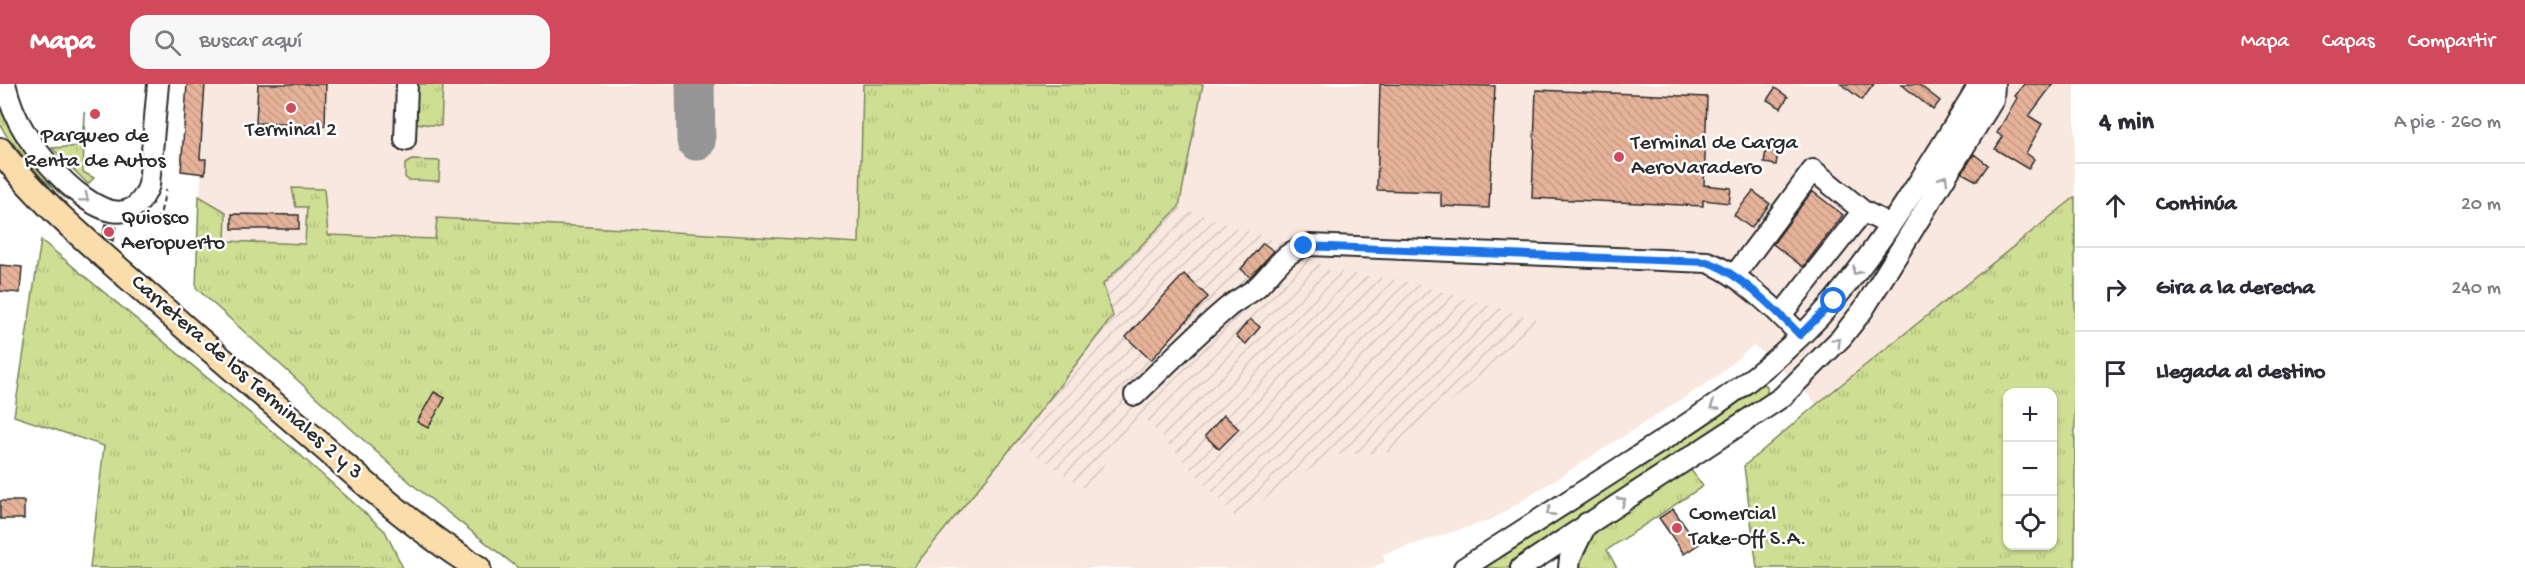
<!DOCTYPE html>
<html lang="es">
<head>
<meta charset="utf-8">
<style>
	:root { --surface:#fff; --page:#f7f7f7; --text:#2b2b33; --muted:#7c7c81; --line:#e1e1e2; --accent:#d1495b }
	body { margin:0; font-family:"Gochi Hand",sans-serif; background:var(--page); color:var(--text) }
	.controls { position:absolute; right:18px; bottom:18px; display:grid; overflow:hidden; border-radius:12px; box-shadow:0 2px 4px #0004 }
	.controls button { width:54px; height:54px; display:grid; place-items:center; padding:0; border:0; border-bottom:2px solid var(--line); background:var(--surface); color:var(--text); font:30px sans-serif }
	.stop { position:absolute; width:18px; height:18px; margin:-14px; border:4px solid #1a73e8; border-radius:50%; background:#fff }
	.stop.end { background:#1a73e8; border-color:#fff; box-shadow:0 2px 6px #0008 }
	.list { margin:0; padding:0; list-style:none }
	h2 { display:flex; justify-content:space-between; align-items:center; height:78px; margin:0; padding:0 24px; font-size:26px }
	h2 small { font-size:20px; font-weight:400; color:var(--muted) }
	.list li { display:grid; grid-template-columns:39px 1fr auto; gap:18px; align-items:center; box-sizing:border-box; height:84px; padding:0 24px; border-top:2px solid var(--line) }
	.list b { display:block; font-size:22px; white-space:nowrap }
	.list em { font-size:20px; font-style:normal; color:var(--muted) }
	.icon { flex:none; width:33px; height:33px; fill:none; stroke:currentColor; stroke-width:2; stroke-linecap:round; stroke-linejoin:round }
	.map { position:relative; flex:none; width:2075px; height:484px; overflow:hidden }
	header { display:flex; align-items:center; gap:36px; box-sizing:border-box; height:84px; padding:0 30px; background:var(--accent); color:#fff }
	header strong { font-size:28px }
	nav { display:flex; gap:33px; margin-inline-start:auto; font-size:21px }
	.search { width:420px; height:54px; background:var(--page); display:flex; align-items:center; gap:15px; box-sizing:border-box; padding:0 21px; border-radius:18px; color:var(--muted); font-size:22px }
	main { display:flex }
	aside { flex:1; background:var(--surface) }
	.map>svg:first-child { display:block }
	.built { fill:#f8e8e0; fill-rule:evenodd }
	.industrial { fill:url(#industrial-furrows) }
	.grass { fill:url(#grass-tufts); stroke:#7c845e; stroke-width:1.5; fill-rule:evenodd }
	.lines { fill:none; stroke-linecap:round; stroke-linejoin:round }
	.taxiway { stroke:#959595; stroke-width:39 }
	.building { fill:url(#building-back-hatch); stroke:#2b2b2b; stroke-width:1.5 }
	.minor-casing { stroke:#2b2b2b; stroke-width:24 }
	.major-casing { stroke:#2b2b2b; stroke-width:28 }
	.path { stroke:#2b2b2b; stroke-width:2; stroke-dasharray:6 4.5; stroke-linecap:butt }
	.minor { stroke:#fff; stroke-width:20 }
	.major { stroke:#fbddab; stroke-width:24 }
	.oneway { stroke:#a0a0a0 }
	.route { stroke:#1a73e8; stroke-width:8 }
	.poi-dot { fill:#d1495b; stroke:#fff; stroke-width:2 }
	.labels { text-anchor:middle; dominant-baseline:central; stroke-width:5; stroke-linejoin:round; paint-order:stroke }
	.poi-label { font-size:22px; fill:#2b2b2b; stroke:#fff; text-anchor:start }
	.street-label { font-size:22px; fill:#2b2b2b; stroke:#fff }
</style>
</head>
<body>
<header>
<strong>Mapa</strong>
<div class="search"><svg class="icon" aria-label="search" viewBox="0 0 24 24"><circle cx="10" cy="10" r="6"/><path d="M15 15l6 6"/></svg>Buscar aquí</div>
<nav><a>Mapa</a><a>Capas</a><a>Compartir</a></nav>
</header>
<main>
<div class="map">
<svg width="2075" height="484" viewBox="0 0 2075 484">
	<defs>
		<pattern id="industrial-furrows" width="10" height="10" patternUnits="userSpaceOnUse" patternTransform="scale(1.5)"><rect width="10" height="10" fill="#f8e8e0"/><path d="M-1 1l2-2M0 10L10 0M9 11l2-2" fill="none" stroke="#d5c7c0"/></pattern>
		<pattern id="grass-tufts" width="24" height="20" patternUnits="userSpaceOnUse" patternTransform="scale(1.5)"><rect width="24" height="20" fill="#cede92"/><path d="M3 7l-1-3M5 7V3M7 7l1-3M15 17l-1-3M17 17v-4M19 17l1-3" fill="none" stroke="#b1bf7e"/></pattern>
		<pattern id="building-back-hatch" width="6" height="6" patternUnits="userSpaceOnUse" patternTransform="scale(1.5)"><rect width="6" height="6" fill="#e6b299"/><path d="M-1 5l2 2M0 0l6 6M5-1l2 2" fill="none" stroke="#c59984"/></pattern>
	</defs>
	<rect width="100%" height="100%" fill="#fff"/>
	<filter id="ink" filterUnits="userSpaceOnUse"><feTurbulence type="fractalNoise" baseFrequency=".0167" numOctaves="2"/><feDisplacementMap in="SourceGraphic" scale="12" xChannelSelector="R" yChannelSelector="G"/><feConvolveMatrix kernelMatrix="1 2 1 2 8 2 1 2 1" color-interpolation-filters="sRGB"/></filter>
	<g filter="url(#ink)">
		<path class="built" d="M205,0H2075V484H1757L1744,382L1817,320L1767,271L1753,261L1715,294L1493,435L1383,470L1385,478L1371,484H518L413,401L196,204ZM2008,308H2052V462H2008Z"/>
		<path class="industrial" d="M1179,123L1273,156L1299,162L1326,186L1404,197L1546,238L1392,368L1332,371L1236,434L1142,331L1086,405L1017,357L1113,232L1103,200Z"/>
		<path class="grass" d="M418,0H443L441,42L416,39Z
			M863,0H1203L1179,123L1103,200L1113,232L1017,357L913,484H518L413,401L196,204L199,112L226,128L225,157L305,160L307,123H296L292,104L324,105L328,151L435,155L437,134L859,159Z
			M0,12L86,126L65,114L41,93L6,51L0,40Z
			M84,29L85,30L83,88L94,94L88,100L52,64L82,62Z
			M412,76L440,77L439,97L408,96L405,93V80Z
			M2075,113V484H1757L1744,382L1817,320ZM2008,308H2052V462H2008Z
			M41,156L298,369L385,447L403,484H90L104,362L14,332Z
			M1762,299L1767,302V313L1508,484H1478Z
			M1687,381L1703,402L1607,466L1617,484H1580V474L1588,451Z"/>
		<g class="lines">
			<path class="taxiway" d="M695,0L696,57"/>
		</g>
		<path class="building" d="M187,0H205L200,75H206L205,90L181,87Z
			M258,0H326L325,42L256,39Z
			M1380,0L1495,2L1489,124L1441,122V108L1377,106Z
			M1841,0H1874L1862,16Z
			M1901,0H1918L1940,17L1933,26Z
			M2024,0H2053L2029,32L2042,40L2026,69L2034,75L2028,85L1995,65L2003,53L1997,49L2017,14L2015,12Z
			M1775,4L1788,13L1781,24L1767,16Z
			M1536,6L1707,13L1704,101L1731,104L1729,119L1703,116V122L1532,114Z
			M1766,66L1778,68L1776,81L1764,79Z
			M1974,70L1988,81L1977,97L1962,89Z
			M1753,107L1770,120L1751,144L1734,131Z
			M1812,107L1843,131L1803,183L1773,160Z
			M232,130L299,131V145H232Z
			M105,140L116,143L113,157L103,152Z
			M1263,159L1274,167L1250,193L1241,185Z
			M0,181L22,183L20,209L0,207Z
			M1184,190L1208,213L1151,276L1126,253Z
			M1250,235L1260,243L1246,260L1236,252Z
			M434,308L445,314L428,344L417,338Z
			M1224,331L1239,345L1219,365L1205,352Z
			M0,417H24V435H0Z
			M1673,425L1691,451L1695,448L1702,458L1684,470L1659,434Z"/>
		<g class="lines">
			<defs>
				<path id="minor" d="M5,0C9,16 15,33 24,47C43,80 123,173 149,101L158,0
					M405,56L407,0
					M1734,192L1813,86L1863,127L1890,141
					M1781,231L1863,127
					M1135,311C1165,282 1195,251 1227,224C1236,216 1248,211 1257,203C1275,186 1284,166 1310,161L1707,178C1737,188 1778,227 1800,251
					M1464,484C1520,448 1576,412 1632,376C1704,330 1780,282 1835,215C1889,150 1933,76 1977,4L1983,0
					M1521,484L1782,313L1841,254L1863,226L1993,16L1994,0
					M1569,484L1570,474L1587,439"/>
				<path id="major" d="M0,66C37,115 82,153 129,194C175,235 222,276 269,316C336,372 404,439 478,484"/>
			</defs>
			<use href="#minor" class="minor-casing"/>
			<use href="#major" class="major-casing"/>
			<path class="path" d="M146,143L160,131L166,105"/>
			<use href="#minor" class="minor"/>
			<use href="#major" class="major"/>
		</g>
		<defs><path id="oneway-chevron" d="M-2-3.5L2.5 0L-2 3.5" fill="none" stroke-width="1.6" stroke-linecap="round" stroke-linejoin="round" transform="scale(1.5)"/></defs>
		<g class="oneway">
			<use href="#oneway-chevron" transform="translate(1944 95) rotate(-59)"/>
			<use href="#oneway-chevron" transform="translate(85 114) rotate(37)"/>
			<use href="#oneway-chevron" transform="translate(1856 187) rotate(127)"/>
			<use href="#oneway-chevron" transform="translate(1837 258) rotate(-46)"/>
			<use href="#oneway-chevron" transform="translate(1714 322) rotate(145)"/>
			<use href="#oneway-chevron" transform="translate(1622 417) rotate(-33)"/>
			<use href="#oneway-chevron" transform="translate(1550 428) rotate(147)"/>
		</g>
	</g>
	<g class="lines" filter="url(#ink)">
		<path class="route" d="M1304,162L1707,178C1737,187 1778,228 1800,251L1834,217"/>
	</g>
	<g class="poi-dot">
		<circle cx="291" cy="24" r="6"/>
		<circle cx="95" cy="30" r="6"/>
		<circle cx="1619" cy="73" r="6"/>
		<circle cx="109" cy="148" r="6"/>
		<circle cx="1677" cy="444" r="6"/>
	</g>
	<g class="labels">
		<g class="poi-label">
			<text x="291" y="47" text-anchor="middle">Terminal 2</text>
			<text x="95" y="53" text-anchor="middle">Parqueo de<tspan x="95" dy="25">Renta de Autos</tspan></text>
			<text x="1631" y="60">Terminal de Carga<tspan x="1631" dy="25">AeroVaradero</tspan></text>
			<text x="121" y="135">Quiosco<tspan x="121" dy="25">Aeropuerto</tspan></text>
			<text x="1689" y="431">Comercial<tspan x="1689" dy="25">Take-Off S.A.</tspan></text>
		</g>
		<g class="street-label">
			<text transform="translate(246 294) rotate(41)">Carretera de los Terminales 2 y 3</text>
		</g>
	</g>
</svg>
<div class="controls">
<button>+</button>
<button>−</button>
<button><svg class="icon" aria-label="locate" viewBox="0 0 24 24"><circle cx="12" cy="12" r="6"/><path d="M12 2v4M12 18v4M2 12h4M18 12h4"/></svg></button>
</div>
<div class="stop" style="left:1834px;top:217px"></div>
<div class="stop end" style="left:1304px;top:162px"></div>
</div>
<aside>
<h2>4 min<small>A pie · 260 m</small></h2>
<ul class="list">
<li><svg class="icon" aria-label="ahead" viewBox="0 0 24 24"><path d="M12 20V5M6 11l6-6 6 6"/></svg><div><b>Continúa</b></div><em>20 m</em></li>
<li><svg class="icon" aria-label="right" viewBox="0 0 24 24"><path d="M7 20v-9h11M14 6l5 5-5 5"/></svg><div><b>Gira a la derecha</b></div><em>240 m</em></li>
<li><svg class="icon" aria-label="arrive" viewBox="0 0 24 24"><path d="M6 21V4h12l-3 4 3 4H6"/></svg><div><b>Llegada al destino</b></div></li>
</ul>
</aside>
</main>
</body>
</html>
